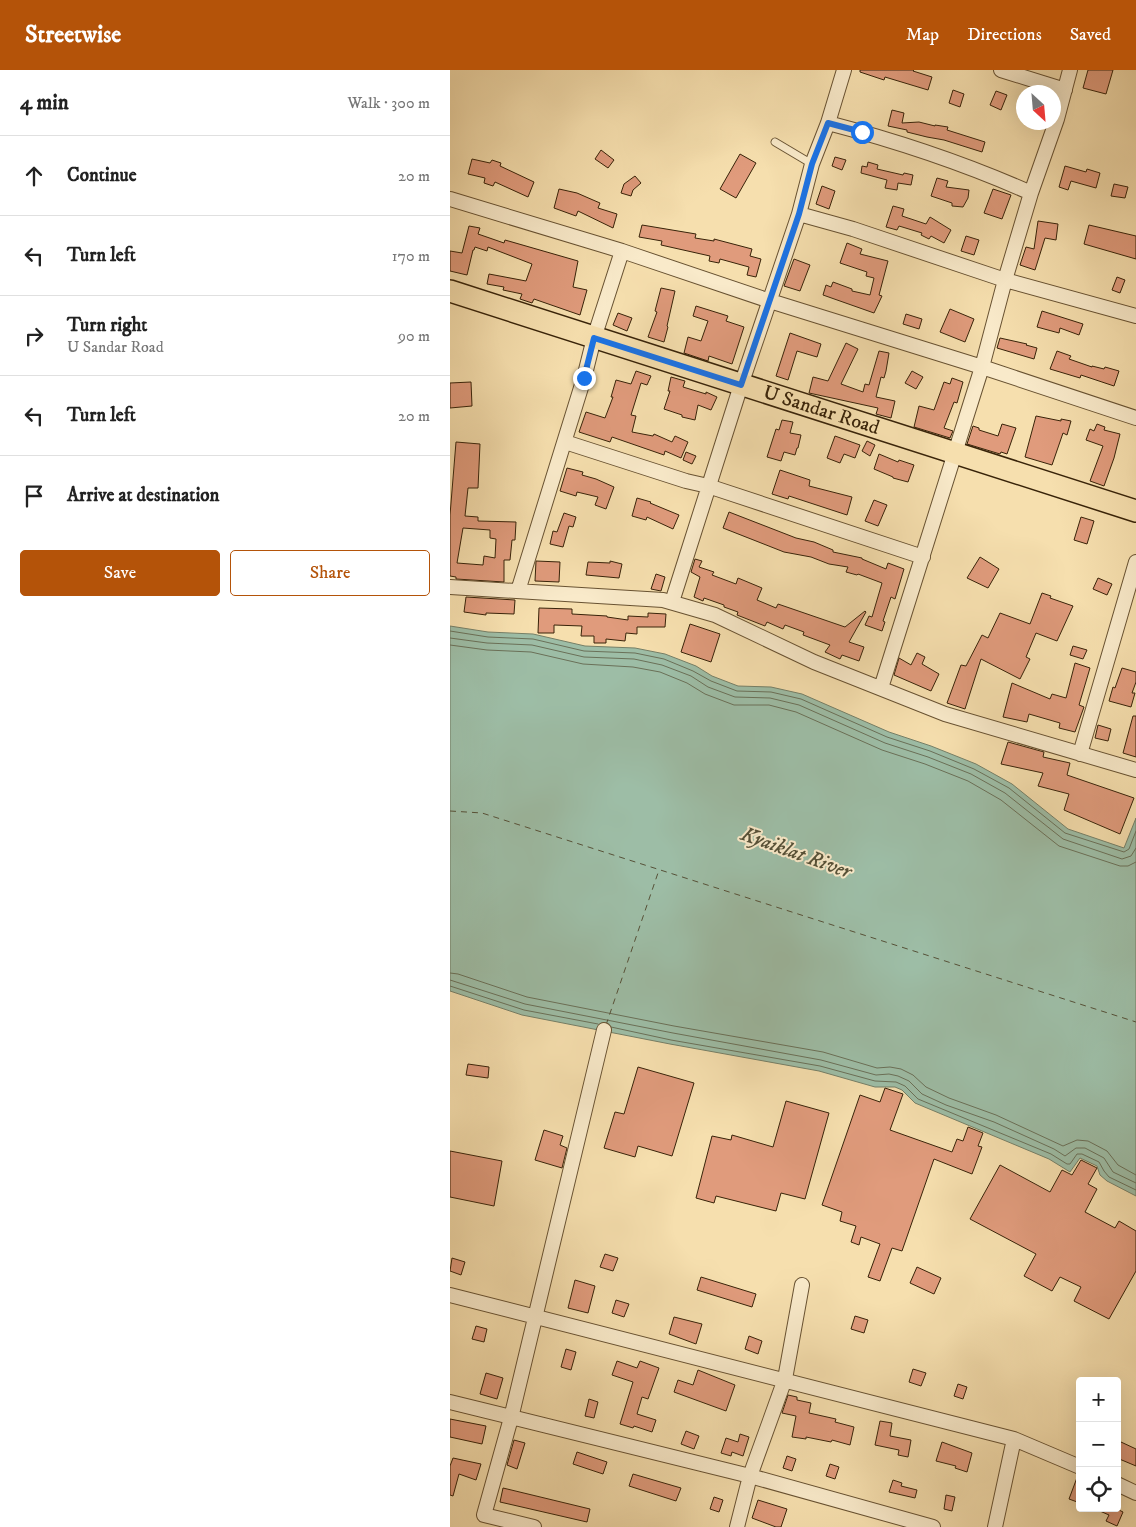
<!DOCTYPE html>
<html lang="en">
<head>
<meta charset="utf-8">
<style>
	:root { --surface:#fff; --page:#f6f6f6; --text:#222; --muted:#767676; --line:#e0e0e0; --accent:#b45309 }
	body { margin:0; font-family:"IM FELL DW Pica",serif; background:var(--page); color:var(--text) }
	.controls { position:absolute; right:15px; bottom:15px; display:grid; overflow:hidden; border-radius:5px; box-shadow:0 5px 20px #0002 }
	.controls button { width:45px; height:45px; display:grid; place-items:center; padding:0; border:0; border-bottom:1px solid var(--line); background:var(--surface); color:var(--text); font:25px sans-serif }
	.compass { position:absolute; left:566px; top:15px; width:45px; height:45px; border-radius:50%; background:var(--surface); box-shadow:0 5px 20px #0002; rotate:154deg }
	.stop { position:absolute; width:15px; height:15px; margin:-11px; border:4px solid #1a73e8; border-radius:50%; background:#fff }
	.stop.end { background:#1a73e8; border-color:#fff; box-shadow:0 1px 5px #0008 }
	.list { margin:0; padding:0; list-style:none }
	h2 { display:flex; justify-content:space-between; align-items:center; height:65px; margin:0; padding:0 20px; font-size:21px }
	h2 small { font-size:16px; font-weight:400; color:var(--muted) }
	.list li { display:grid; grid-template-columns:32px 1fr auto; gap:15px; align-items:center; box-sizing:border-box; height:80px; padding:0 20px; border-top:1px solid var(--line) }
	.list b { display:block; font-size:19px; white-space:nowrap }
	.list p { margin:0; font-size:16px; white-space:nowrap; color:var(--muted) }
	.list em { font-size:16px; font-style:normal; color:var(--muted) }
	.actions { display:flex; gap:10px; padding:15px 20px }
	.actions a { flex:1; padding:11px 0; border:1px solid var(--accent); border-radius:5px; text-align:center; font-size:18px; color:var(--accent) }
	.actions .main { background:var(--accent); color:#fff }
	.icon { flex:none; width:28px; height:28px; fill:none; stroke:currentColor; stroke-width:2; stroke-linecap:round; stroke-linejoin:round }
	.map { position:relative; flex:none; width:686px; height:1457px; overflow:hidden }
	header { display:flex; align-items:center; gap:30px; box-sizing:border-box; height:70px; padding:0 25px; background:var(--accent); color:#fff }
	header strong { font-size:24px }
	nav { display:flex; gap:28px; margin-inline-start:auto; font-size:18px }
	main { display:flex }
	aside { flex:1; background:var(--surface) }
	.map>svg:first-child { display:block }
	.water { fill:#9dbda6; stroke:#757f67 }
	.lines { fill:none; stroke-linecap:round; stroke-linejoin:round }
	.shore { stroke:#6a7058; stroke-width:1 }
	.ferry { stroke:#565138; stroke-width:1; stroke-dasharray:6 5; stroke-linecap:butt }
	.building { fill:#e09b7c; stroke:#382309; fill-rule:evenodd }
	.service-casing { stroke:#685232; stroke-width:9 }
	.minor-casing { stroke:#685232; stroke-width:16 }
	.primary-casing { stroke:#382309; stroke-width:24 }
	.service { stroke:#f9eaca; stroke-width:7 }
	.minor { stroke:#f9eaca; stroke-width:14 }
	.primary { stroke:#f6dfae; stroke-width:21 }
	.route { stroke:#1a73e8; stroke-width:6 }
	.labels { text-anchor:middle; dominant-baseline:central; stroke-width:4; stroke-linejoin:round; paint-order:stroke }
	.street-label { font-size:20px; fill:#382309; stroke:#f9eaca }
	.water-label { font-size:21px; font-style:italic; fill:#565138; stroke:#f9eaca }
</style>
</head>
<body>
<header>
<strong>Streetwise</strong>
<nav><a>Map</a><a>Directions</a><a>Saved</a></nav>
</header>
<main>
<aside>
<h2>4 min<small>Walk · 300 m</small></h2>
<ul class="list">
<li><svg class="icon" aria-label="ahead" viewBox="0 0 24 24"><path d="M12 20V5M6 11l6-6 6 6"/></svg><div><b>Continue</b></div><em>20 m</em></li>
<li><svg class="icon" aria-label="left" viewBox="0 0 24 24"><path d="M17 20v-9H6M10 6l-5 5 5 5"/></svg><div><b>Turn left</b></div><em>170 m</em></li>
<li><svg class="icon" aria-label="right" viewBox="0 0 24 24"><path d="M7 20v-9h11M14 6l5 5-5 5"/></svg><div><b>Turn right</b><p>U Sandar Road</p></div><em>90 m</em></li>
<li><svg class="icon" aria-label="left" viewBox="0 0 24 24"><path d="M17 20v-9H6M10 6l-5 5 5 5"/></svg><div><b>Turn left</b></div><em>20 m</em></li>
<li><svg class="icon" aria-label="arrive" viewBox="0 0 24 24"><path d="M6 21V4h12l-3 4 3 4H6"/></svg><div><b>Arrive at destination</b></div></li>
</ul>
<div class="actions"><a class="main">Save</a><a>Share</a></div>
</aside>
<div class="map">
<svg width="686" height="1457" viewBox="0 0 686 1457">
	<rect width="100%" height="100%" fill="#f6dfae"/>
	<filter id="stains"><feTurbulence type="fractalNoise" baseFrequency=".004" numOctaves="4"/><feColorMatrix values="0 0 0 0 .2 0 0 0 0 .09 0 0 0 0 .02 0 0 0 .5 -.17"/></filter>
	<radialGradient id="worn" r=".72"><stop offset=".6" stop-color="#630" stop-opacity="0"/><stop offset="1" stop-color="#630" stop-opacity=".3"/></radialGradient>
	<path class="water" d="M0,556L38,562L83,564L135,576L185,578L215,584L246,596L262,606L288,616L321,617L352,624L439,662L481,676L526,694L562,714L618,759L674,778L686,748V1126L657,1111L650,1105L647,1096L630,1088L620,1102L599,1089L465,1033L452,1020L445,1017H425L369,1001L220,974L72,945L0,921Z"/>
	<g class="lines">
		<path class="shore" d="M0,561L38,567L83,569L134,581L185,583L214,589L243,601L261,611L287,621L321,622L351,629L437,667L480,681L524,699L559,718L615,763L674,782L679,779L686,761
			M0,568L37,573L82,575L134,587L184,589L212,595L241,606L258,617L285,627L320,628L349,635L435,673L478,687L521,704L555,723L613,769L672,789L681,786L686,778
			M0,575L37,580L81,582L133,594L183,597L210,602L237,613L255,624L284,635H319L346,642L432,680L475,694L518,711L551,730L609,776L670,796H678L686,792
			M0,903L8,904L77,927L224,956L373,982L427,998L440,997L451,999L463,1005L476,1017L499,1028L546,1045L613,1076L627,1070L638,1071L657,1081L668,1095L686,1105
			M0,910L75,934L223,963L371,990L426,1005L439,1004L448,1006L459,1011L472,1024L496,1035L544,1052L604,1079L615,1086L626,1078H635L654,1088L663,1102L686,1113
			M0,916L74,940L148,954
			M161,957L221,970L370,996L425,1011L446,1012L455,1016L468,1029L601,1084L617,1094H620L627,1084H632L649,1092L654,1101L659,1107L686,1120"/>
		<path class="ferry" d="M0,741L32,743L686,952
			M156,955L209,800"/>
	</g>
	<path class="building" d="M410,0H464L463,1L482,7L478,20L435,7L434,10L410,2Z
		M638,0H663L656,24L633,18Z
		M503,20L514,24L510,37L499,33Z
		M546,21L557,25L551,40L540,35Z
		M442,40L454,43L452,53L469,52L485,56V55L498,57L497,60L535,72L532,82L494,70L477,67L457,62V60L438,56Z
		M151,80L164,90L158,98L145,89Z
		M290,84L306,93L286,128L270,119Z
		M385,87L396,90L392,100L382,96Z
		M22,89L40,93L42,90L51,93L50,96L84,112L78,127L45,112L43,116L34,113L35,108L18,104Z
		M418,92L428,95L427,99L453,105L454,103L463,105L461,115L448,113L447,120L435,118L437,110L411,103L412,96L417,97Z
		M615,96L636,102L637,99L650,103L646,118L621,111L618,120L609,117Z
		M185,106L191,113L183,120L181,126L171,123L174,114Z
		M487,108L498,111L496,117L519,120L518,128L513,137L502,136V133L481,126Z
		M664,114L678,117L675,128L661,126Z
		M372,116L385,121L379,139L366,134Z
		M109,119L127,123L143,130L150,133L148,138L167,144L163,158L128,141L126,146L104,138Z
		M543,119L561,125L552,149L534,143Z
		M443,136L454,139L452,146L476,154L480,147L501,160L494,173L481,166L479,169L471,165L472,163L449,156L447,160L436,157Z
		M588,151L608,154L606,170L595,168L585,200L570,195L576,177L584,179Z
		M192,155L246,164L245,168L264,171V169L302,179L300,186L311,189L306,207L297,205L299,197L270,189L269,193L259,191L260,186L211,175L212,171L189,167Z
		M639,155L686,166V189L634,174Z
		M19,156L30,158L28,164L54,173L55,170L128,191L123,217L137,220L130,245L84,229L82,233L70,229L72,224L53,220L54,217L37,214L39,204L76,211L82,194L38,177L37,181L25,177L24,180H23L17,205L0,201V181L12,183Z
		M516,166L529,170L524,185L511,181Z
		M397,173L412,179L410,184L438,191L429,225L432,226L424,243L373,225L376,215L381,217L383,212L402,219V221L420,225L424,208L416,206L417,202L390,193Z
		M344,189L360,195L350,221L334,216Z
		M667,207L675,210L670,223L662,220Z
		M211,218L225,221L217,256L218,257L214,272L198,267L207,242L205,241Z
		M246,236L278,246L276,251L294,257L282,294L259,286L258,291L234,283L238,267L251,271L258,251L243,246Z
		M500,239L524,249L515,272L490,262Z
		M592,241L633,254L629,265L610,258L609,263L587,257Z
		M168,243L182,248L177,261L163,255Z
		M456,244L472,249L469,259L453,254Z
		M340,263L371,274L367,287L347,281L338,310L326,306Z
		M550,268L577,274L576,275L587,278L584,289L547,278Z
		M396,273L408,279L391,314L413,322L415,314L419,315L429,281L439,283L436,301L434,308L431,307L426,327L445,331L441,348L426,344L428,338L359,323L363,307L378,311Z
		M607,281L621,286L619,289L642,297V296L654,299L655,297L669,301L664,316L631,305L630,308L600,299Z
		M186,301L201,306L197,315L191,313L181,345L186,346L182,362L203,366L204,364L222,372L225,366L238,372L231,388L215,381L214,385L162,367L160,372L129,362L136,342L155,348L163,327H161L166,310L181,314Z
		M462,301L473,307L466,319L455,313Z
		M221,307L235,311L233,317L256,324V322L267,327L261,340L248,335L245,350L232,347V345L214,339L220,321H218Z
		M502,308L513,312L507,333L504,332L494,358L503,361L500,368L464,357L469,336L484,340L494,312L500,314Z
		M21,312L22,336L0,338V313Z
		M586,346L611,351V349L621,351L617,365L613,363L602,395L575,387Z
		M332,350L343,352L340,363L351,365L348,378H347L345,385L334,382L331,391L317,387L326,359L329,360Z
		M552,354L566,358L557,384L551,382L550,384L517,374L523,356L529,358V360L548,366Z
		M647,354L655,357L654,360L670,364L664,388L654,416L640,411L653,376L636,370L640,359L644,361Z
		M385,366L410,375L405,388L394,384L390,393L377,388Z
		M417,371L425,375L420,386L412,381Z
		M6,372L30,374L28,418H18L15,446L28,447V451L66,452L65,470H62L60,490H54V512L6,509V507L0,506V445ZM13,458L40,460V468L46,469L45,488L34,486L33,495L7,493Z
		M236,382L246,386L242,394L233,390Z
		M429,384L448,392L449,390L464,395L458,412L443,408V407L424,399Z
		M117,398L133,402L132,405L146,409L164,417L156,439L145,435L148,427L127,422L126,426L110,421Z
		M330,400L360,410L359,416L402,427L397,445L339,426L338,429L322,424Z
		M187,428L201,432L200,433L229,445L223,459L197,447L196,450L182,446Z
		M424,430L437,435L428,456L415,451Z
		M279,442L346,468L364,472L383,480V482L412,488V489L436,499L438,493L454,499L445,529L441,527L433,551L435,552L432,561L415,555L419,546L422,547L432,513L408,504L407,505L396,502L398,497L379,494L361,487L334,482L273,458Z
		M114,443L126,447L123,457L119,456L113,477L100,474L103,461L107,462Z
		M631,447L644,451L637,474L624,470Z
		M530,487L549,499L538,518L517,508Z
		M245,489L252,491L249,497L264,502L262,505L286,514L288,508L312,518L307,530L326,538L328,534L395,557L415,541L416,542L399,572L414,577L409,591L392,585L390,589L375,582L380,575L353,565L354,562L335,555L333,559L317,552L315,556L287,545L288,542L274,537V535L254,528L253,531L244,527L250,507L241,502Z
		M86,491L110,492L109,512L85,511Z
		M160,491L172,494L169,508L136,505L138,492L160,493Z
		M206,504L215,507L211,521L201,519Z
		M648,508L662,514L657,525L643,519Z
		M592,523L601,526L600,528L623,536L607,571L586,563L576,587L580,589L570,609L531,589L515,639L497,633L511,595L516,596L532,565L538,568L550,543L580,554Z
		M16,527L65,530L64,544L36,543V545L14,542Z
		M89,538L122,539V544L157,546V547L178,550V546L198,547V543L216,544L215,557H187V564L176,563L175,571L156,569V573H144V566H131L132,556L104,555V563H88Z
		M240,554L270,564L261,592L231,582Z
		M623,576L637,580L633,589L620,585Z
		M467,583L475,587L472,594L489,604L481,621L444,605L449,588L461,595Z
		M625,593L640,598L629,635L634,637L625,662L609,658L610,653L579,644L577,652L553,647L562,613L600,629L602,624L616,628Z
		M672,598L686,602V612L682,623H685L681,637L659,631L663,617L665,618Z
		M683,646H686V687L673,683Z
		M648,655L661,659L658,671L645,668Z
		M558,672L594,682L593,687L620,693L617,705L684,728L670,764L614,740L619,724L588,716L593,703L551,694Z
		M18,994L39,997L38,1008L16,1005Z
		M188,997L244,1013L222,1086L188,1076L185,1087L154,1078L165,1042L174,1044Z
		M435,1018L453,1024L440,1060L502,1082L507,1069L513,1071L518,1057L533,1063L528,1076L532,1077L522,1104L484,1089L452,1181L442,1178L430,1211L418,1207L430,1174L411,1167L409,1175L401,1172L406,1156L390,1151L392,1142L372,1135L410,1025L430,1032Z
		M336,1031L379,1043L355,1129L331,1123L326,1141L266,1126L264,1133L246,1128L262,1066L281,1070L282,1065L323,1077Z
		M94,1060L113,1066L110,1075L117,1078L112,1098L85,1090Z
		M0,1081L52,1091L44,1136L0,1127Z
		M631,1090L647,1098L638,1114L647,1119L635,1142L665,1158L669,1151L686,1161V1201L659,1249L624,1231L631,1217L610,1207L602,1221L574,1206L586,1184L520,1149L550,1095L600,1122L612,1100L622,1105Z
		M155,1184L168,1188L163,1201L150,1197Z
		M2,1188L15,1192L11,1205L0,1201Z
		M467,1197L491,1208L484,1224L460,1213Z
		M251,1207L306,1224L302,1237L247,1220Z
		M125,1210L145,1216L138,1243L118,1238Z
		M166,1230L179,1234L174,1247L162,1243Z
		M405,1246L418,1250L414,1263L401,1259Z
		M224,1247L252,1254L246,1274L219,1264Z
		M26,1256L37,1259L34,1272L22,1269Z
		M299,1266L312,1271L308,1284L295,1279Z
		M116,1279L126,1282L121,1300L111,1297Z
		M167,1291L187,1298L190,1291L209,1298L198,1329L192,1327L187,1344L206,1350L202,1362L184,1356L183,1358L170,1354L183,1312L162,1305Z
		M463,1299L476,1303L471,1316L459,1312Z
		M248,1300L285,1315L276,1341L224,1322L228,1310L243,1315Z
		M36,1303L53,1308L47,1329L30,1324Z
		M508,1314L517,1317L513,1329L504,1326Z
		M338,1325L347,1327V1330L361,1333L359,1343L386,1349L385,1352L404,1357L400,1375L382,1370L381,1372L356,1367V1369L342,1367L346,1346L332,1343Z
		M139,1329L148,1332L144,1348L135,1346Z
		M0,1349L36,1356L32,1374L0,1367Z
		M430,1351L442,1353L440,1366L461,1370L458,1387L448,1385L449,1380L425,1375Z
		M236,1361L249,1366L244,1379L231,1374Z
		M290,1364L299,1367L293,1386L282,1382L281,1386L271,1383L276,1368L288,1372Z
		M64,1370L75,1373L67,1399L57,1395Z
		M492,1372L522,1383L517,1402L505,1398L506,1396L486,1391Z
		M671,1372L686,1379V1396L667,1388V1380Z
		M127,1382L157,1392L153,1404L123,1394Z
		M337,1386L346,1389L342,1401L333,1398Z
		M3,1388L31,1394L26,1410L9,1404L3,1426L0,1425V1396Z
		M380,1394L389,1397L385,1409L376,1406Z
		M183,1404L231,1418L226,1431L179,1416Z
		M628,1405L630,1406V1433L619,1429Z
		M443,1410L452,1413L451,1416L467,1420L465,1428L439,1422Z
		M53,1418L140,1439L137,1452L50,1432Z
		M496,1425L505,1427L502,1441L494,1439Z
		M264,1427L273,1430L269,1442L260,1439Z
		M308,1430L337,1439L331,1457H326L302,1448Z
		M643,1438H665L673,1442L667,1456L656,1451L659,1445Z"/>
	<g class="lines">
		<defs>
			<path id="service" d="M325,72L362,94"/>
			<path id="minor" d="M551,0L615,20
				M378,53C447,71 516,94 581,123
				M0,129L172,181L320,231L532,297L686,348
				M349,144L403,159L555,210L686,246
				M115,372L236,411L258,416L473,487
				M0,517L213,530L265,545L364,592L495,644L686,700
				M68,521L134,308L144,268L172,181
				M222,532L291,315L349,144L362,94L378,53L394,0
				M431,618L532,297L555,210L581,123L607,49L620,0
				M630,684L686,492
				M0,1225L564,1369L630,1397
				M0,1332L300,1406L483,1457
				M667,1414L686,1423
				M84,1457L34,1445L61,1348L154,960
				M287,1457L300,1406L335,1309L352,1215
				M545,1457L564,1369"/>
			<g id="primary">
				<path id="s1" d="M0,221L686,441"/>
			</g>
		</defs>
		<use href="#service" class="service-casing"/>
		<use href="#minor" class="minor-casing"/>
		<use href="#primary" class="primary-casing"/>
		<use href="#service" class="service"/>
		<use href="#minor" class="minor"/>
		<use href="#primary" class="primary"/>
	</g>
	<g class="lines">
		<path class="route" d="M134,308L144,268L291,315L349,144L362,94L378,53L412,62"/>
	</g>
	<g class="labels">
		<g class="street-label">
			<text stroke="none"><textPath href="#s1" startOffset="390">U Sandar Road</textPath></text>
		</g>
		<g class="water-label">
			<text transform="translate(346 783) rotate(20)">Kyaiklat River</text>
		</g>
	</g>
	<rect width="100%" height="100%" filter="url(#stains)"/>
	<rect width="100%" height="100%" fill="url(#worn)"/>
</svg>
<div class="controls">
<button>+</button>
<button>−</button>
<button><svg class="icon" aria-label="locate" viewBox="0 0 24 24"><circle cx="12" cy="12" r="6"/><path d="M12 2v4M12 18v4M2 12h4M18 12h4"/></svg></button>
</div>
<svg class="compass" viewBox="-18 -18 36 36"><path d="M0-13l5 13h-10z" fill="#e53935"/><path d="M0 13l5-13h-10z" fill="#767676"/></svg>
<div class="stop" style="left:412px;top:62px"></div>
<div class="stop end" style="left:134px;top:308px"></div>
</div>
</main>
</body>
</html>
